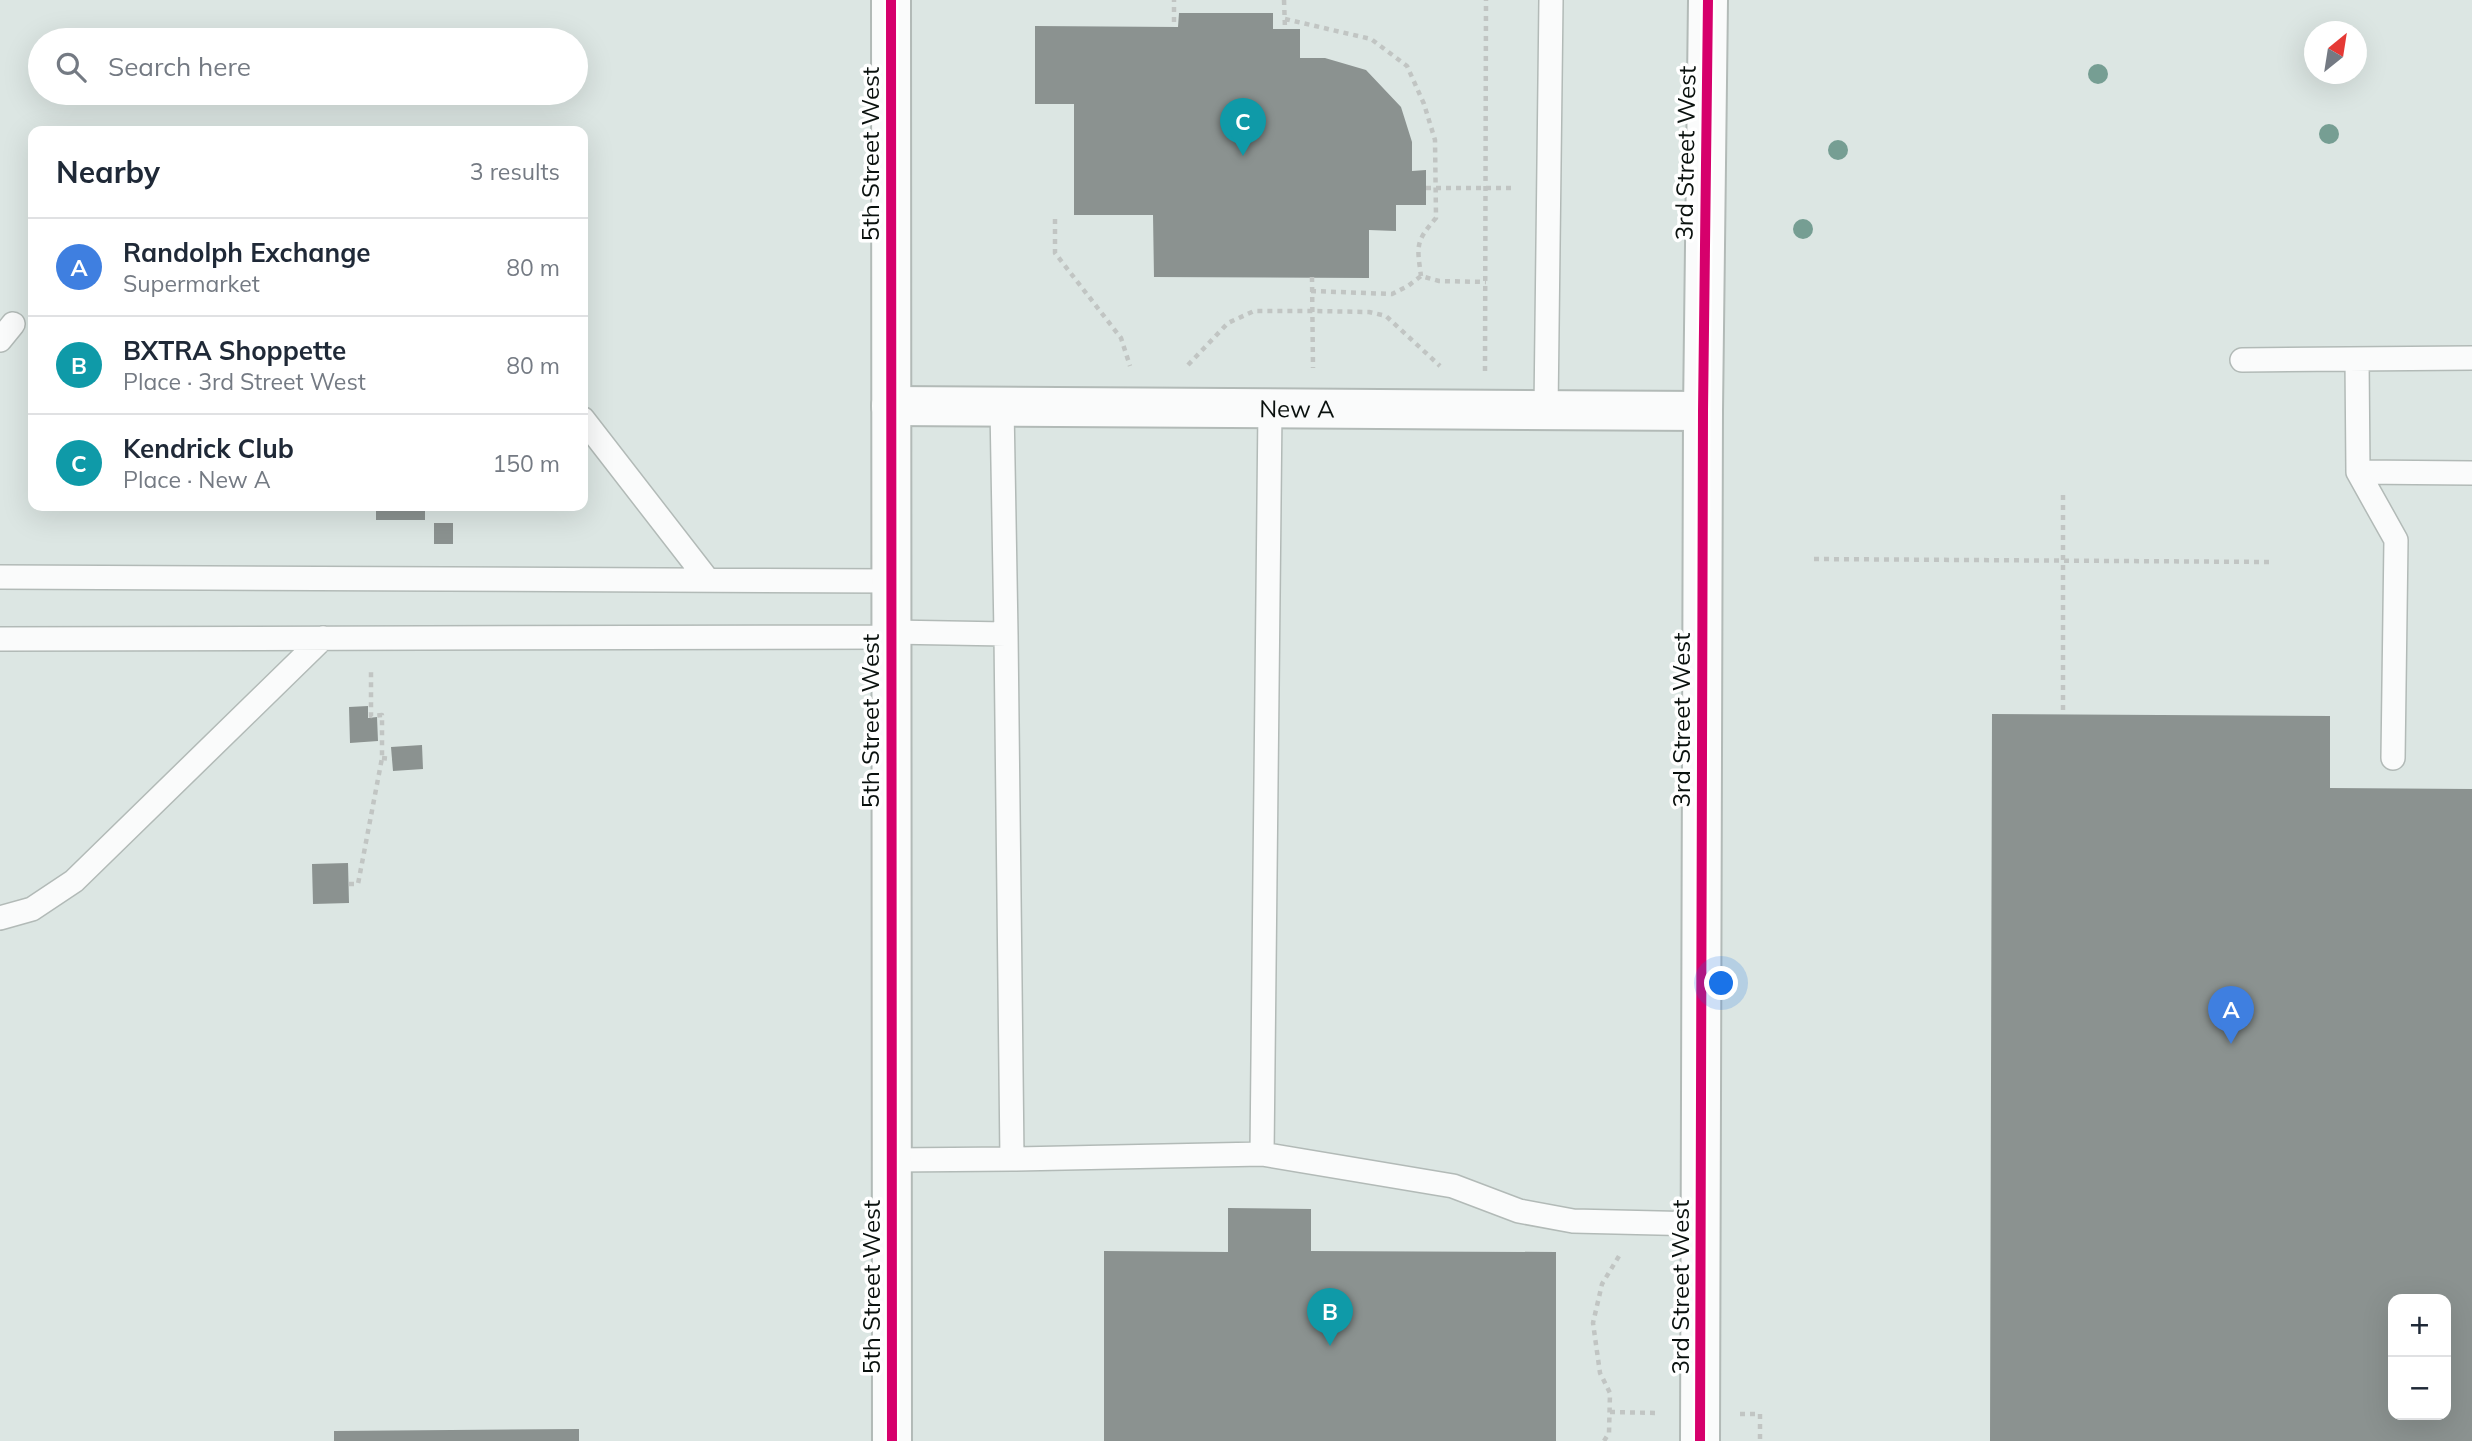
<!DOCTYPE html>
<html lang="en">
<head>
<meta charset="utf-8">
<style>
	:root { --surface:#fff; --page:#f2f2f3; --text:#1f2937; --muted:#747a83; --line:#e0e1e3; --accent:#0b8043 }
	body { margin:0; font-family:Mulish,sans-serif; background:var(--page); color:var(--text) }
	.controls { position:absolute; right:21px; bottom:21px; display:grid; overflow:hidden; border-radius:14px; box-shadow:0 7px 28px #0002 }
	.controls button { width:63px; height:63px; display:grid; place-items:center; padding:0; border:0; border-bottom:2px solid var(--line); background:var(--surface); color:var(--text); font:35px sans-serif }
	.compass { position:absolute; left:2304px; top:21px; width:63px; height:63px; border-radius:50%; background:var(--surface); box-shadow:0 7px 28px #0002; rotate:30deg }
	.you { position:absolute; left:1722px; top:984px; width:24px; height:24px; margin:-18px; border:5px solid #fff; border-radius:50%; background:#1a73e8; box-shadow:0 0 0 10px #1a73e833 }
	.badge { display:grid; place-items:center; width:46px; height:46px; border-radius:50%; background:var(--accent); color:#fff; font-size:23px; font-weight:700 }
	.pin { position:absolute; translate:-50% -58px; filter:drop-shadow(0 2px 4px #0008) }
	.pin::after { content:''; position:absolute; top:37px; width:24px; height:21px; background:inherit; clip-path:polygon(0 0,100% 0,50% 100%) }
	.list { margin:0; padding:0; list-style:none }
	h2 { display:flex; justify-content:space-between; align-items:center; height:91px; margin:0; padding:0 28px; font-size:30px }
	h2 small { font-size:23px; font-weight:400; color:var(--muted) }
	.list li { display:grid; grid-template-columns:46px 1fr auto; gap:21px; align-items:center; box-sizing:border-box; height:98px; padding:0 28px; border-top:2px solid var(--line) }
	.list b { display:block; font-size:26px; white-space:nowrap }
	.list p { margin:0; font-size:23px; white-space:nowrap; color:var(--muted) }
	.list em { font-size:23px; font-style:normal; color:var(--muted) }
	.icon { flex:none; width:38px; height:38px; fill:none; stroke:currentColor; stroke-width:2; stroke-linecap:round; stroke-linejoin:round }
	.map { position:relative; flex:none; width:2472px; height:1441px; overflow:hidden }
	.search { position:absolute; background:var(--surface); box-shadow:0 7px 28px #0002; left:28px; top:28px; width:560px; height:77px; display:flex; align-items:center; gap:18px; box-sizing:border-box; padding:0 24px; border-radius:38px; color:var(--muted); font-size:26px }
	.panel { position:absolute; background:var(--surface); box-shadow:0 7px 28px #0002; left:28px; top:126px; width:560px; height:385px; border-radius:14px }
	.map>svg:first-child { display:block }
	.building { fill:#8b9290; fill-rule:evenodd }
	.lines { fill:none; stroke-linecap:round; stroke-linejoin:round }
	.service-casing { stroke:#b2bab7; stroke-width:26 }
	.minor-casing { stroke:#b2bab7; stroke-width:42 }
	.tertiary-casing { stroke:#b2bab7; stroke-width:42 }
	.path { stroke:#c1c5c3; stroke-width:4.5; stroke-dasharray:5 5; stroke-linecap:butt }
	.service { stroke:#fafbfb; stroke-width:23 }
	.minor { stroke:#fafbfb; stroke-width:38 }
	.tertiary { stroke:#fafbfb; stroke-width:38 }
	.cycleway-casing { stroke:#fff; stroke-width:15 }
	.cycleway { stroke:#d6006c; stroke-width:10 }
	.tree { fill:#769e93 }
	.labels { text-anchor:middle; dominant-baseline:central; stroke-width:7; stroke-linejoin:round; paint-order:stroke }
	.street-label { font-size:24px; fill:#0a110e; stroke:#fff }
</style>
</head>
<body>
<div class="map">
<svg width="2472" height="1441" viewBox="0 0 2472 1441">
	<rect width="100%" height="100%" fill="#dce6e3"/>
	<path class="building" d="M1179,13H1273V29H1300V58H1325L1366,70L1401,107L1412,142V171L1426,170V205H1396V231L1369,230V278L1154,277L1153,215H1074V104H1035V26L1178,27Z
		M376,506H425V520H376Z
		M434,523H453V544H434Z
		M368,706V718L377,717L378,741L350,743L349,707Z
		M1992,714L2330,716V788L2472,789V1441H1990ZM2393,1299H2446V1415H2393Z
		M422,745L423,769L393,771L391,747Z
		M348,863L349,903L313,904L312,864Z
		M1228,1208L1311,1209V1251L1556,1252V1441H1104V1251L1228,1252Z
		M579,1429V1441H334V1431Z"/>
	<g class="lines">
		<defs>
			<path id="service" d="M0,340L13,324
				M2357,359L2358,472L2396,540L2393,758
				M2242,360L2472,358
				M1002,407L1006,634
				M1270,409L1262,1154L1453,1186L1519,1211L1573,1221L1701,1224
				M1546,410L1551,0
				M583,419L707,579
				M2358,472L2472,473
				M0,577L892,581
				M891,632L1006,634L1012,1159L893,1160
				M0,639L891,637
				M0,918L32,909L74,881L323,638
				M1012,1159L1262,1154"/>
			<g id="minor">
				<path d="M891,0L892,1441"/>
				<path id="s1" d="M891,406L1703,411"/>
			</g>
			<path id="tertiary" d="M1700,1441L1703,411L1708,0"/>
		</defs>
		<use href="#service" class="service-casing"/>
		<use href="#minor" class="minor-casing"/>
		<use href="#tertiary" class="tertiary-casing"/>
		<path class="path" d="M1284,0L1285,29
			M1285,19L1371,39L1407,66L1424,104L1435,140L1436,218C1415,242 1417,246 1421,276
			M1174,22V0
			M1426,188H1516
			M1055,219V253L1121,338L1130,366
			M1312,277L1313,368
			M1311,291L1392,294L1408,286L1421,276L1439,281L1486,282
			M1188,365L1228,323L1254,311H1312L1369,312L1386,316L1440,366
			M1485,371L1486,0
			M2063,495V714
			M1814,559L2271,562
			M382,758L392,759
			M349,884H358L382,758V715L371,716V670
			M1610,1412L1658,1413
			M1740,1414H1760V1441
			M1604,1441L1609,1433L1610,1393L1600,1373L1593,1323L1602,1284L1619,1256"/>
		<use href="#service" class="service"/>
		<use href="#minor" class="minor"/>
		<use href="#tertiary" class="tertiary"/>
		<defs>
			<path id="cycleway" d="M891,0L892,1441
				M1700,1441L1703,411L1708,0"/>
		</defs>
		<use href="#cycleway" class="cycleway-casing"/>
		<use href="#cycleway" class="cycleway"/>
	</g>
	<g class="tree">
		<circle cx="2098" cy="74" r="10"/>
		<circle cx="2329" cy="134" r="10"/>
		<circle cx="1838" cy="150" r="10"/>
		<circle cx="1803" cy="229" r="10"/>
	</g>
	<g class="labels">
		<g class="street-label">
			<text transform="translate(1685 153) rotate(-89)">3rd Street West</text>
			<text transform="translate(870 154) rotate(-90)">5th Street West</text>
			<text stroke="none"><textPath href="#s1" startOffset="406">New A</textPath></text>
			<text transform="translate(1681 720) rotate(-90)">3rd Street West</text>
			<text transform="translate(870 721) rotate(-90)">5th Street West</text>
			<text transform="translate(871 1287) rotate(-90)">5th Street West</text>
			<text transform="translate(1680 1287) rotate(-90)">3rd Street West</text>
		</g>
	</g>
</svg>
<div class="controls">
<button>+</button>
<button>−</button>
</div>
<svg class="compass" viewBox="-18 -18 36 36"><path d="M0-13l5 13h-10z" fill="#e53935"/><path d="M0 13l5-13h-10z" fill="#747a83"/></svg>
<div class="you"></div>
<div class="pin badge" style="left:2231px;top:1044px;background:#3f7fe0">A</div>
<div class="pin badge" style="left:1330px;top:1346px;background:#0f9aa8">B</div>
<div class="pin badge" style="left:1243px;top:156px;background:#0f9aa8">C</div>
<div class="search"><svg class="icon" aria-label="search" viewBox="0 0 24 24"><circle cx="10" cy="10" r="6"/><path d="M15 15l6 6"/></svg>Search here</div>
<section class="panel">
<h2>Nearby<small>3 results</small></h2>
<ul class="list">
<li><span class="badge" style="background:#3f7fe0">A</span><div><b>Randolph Exchange</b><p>Supermarket</p></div><em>80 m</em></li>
<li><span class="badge" style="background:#0f9aa8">B</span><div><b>BXTRA Shoppette</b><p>Place · 3rd Street West</p></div><em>80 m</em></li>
<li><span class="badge" style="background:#0f9aa8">C</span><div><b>Kendrick Club</b><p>Place · New A</p></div><em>150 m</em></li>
</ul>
</section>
</div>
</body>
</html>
